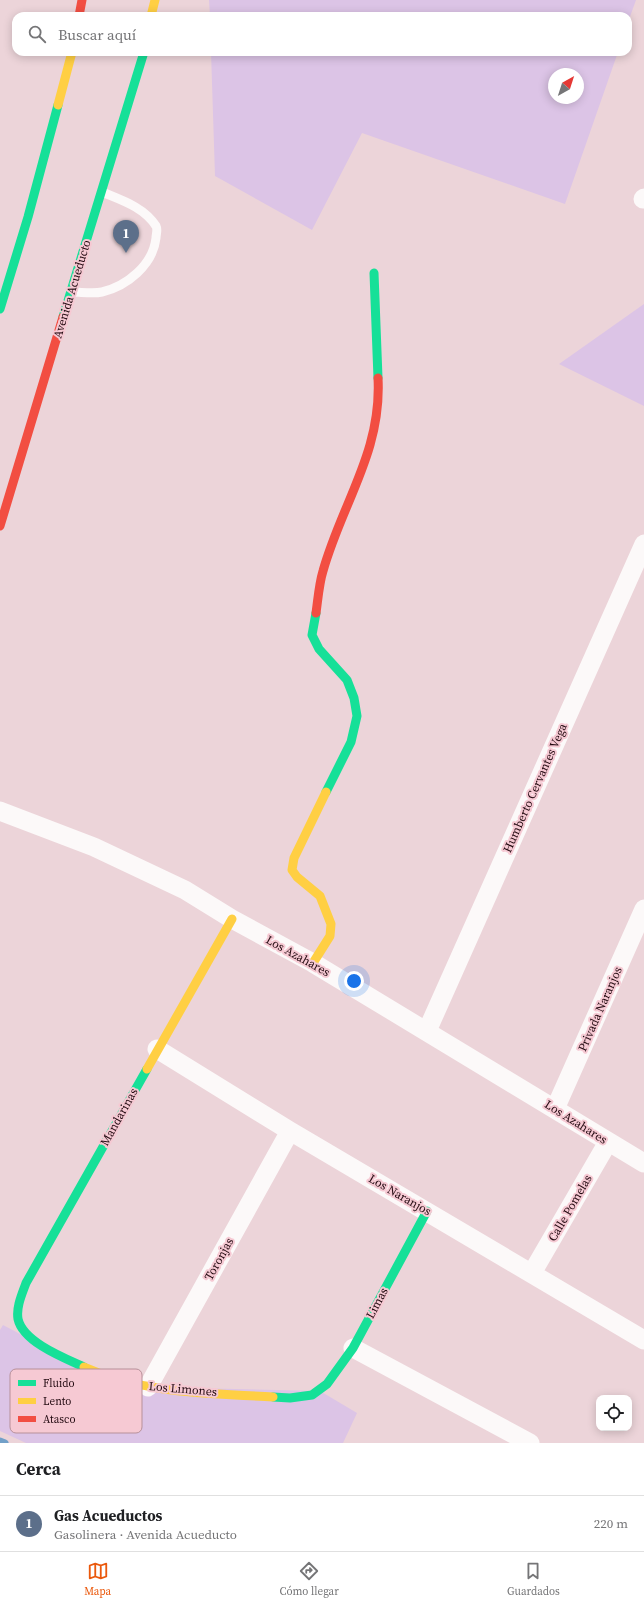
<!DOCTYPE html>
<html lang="es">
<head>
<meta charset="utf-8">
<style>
	:root { --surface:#fff; --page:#f6f6f6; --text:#202124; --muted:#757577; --line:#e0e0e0; --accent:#ea580c }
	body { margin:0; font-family:"Source Serif 4",serif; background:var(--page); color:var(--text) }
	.controls { position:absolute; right:12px; bottom:12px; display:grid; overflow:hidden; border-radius:8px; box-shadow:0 2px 10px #0003 }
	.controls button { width:36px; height:36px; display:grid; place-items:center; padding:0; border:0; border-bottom:1px solid var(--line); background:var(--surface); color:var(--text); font:20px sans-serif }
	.compass { position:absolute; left:548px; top:68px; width:36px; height:36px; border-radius:50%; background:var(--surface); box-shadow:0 2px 10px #0003; rotate:39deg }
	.you { position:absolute; left:354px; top:981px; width:14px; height:14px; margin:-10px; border:3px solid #fff; border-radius:50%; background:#1a73e8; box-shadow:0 0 0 6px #1a73e833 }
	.badge { display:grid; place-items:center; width:26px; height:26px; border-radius:50%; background:var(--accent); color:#fff; font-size:13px; font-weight:700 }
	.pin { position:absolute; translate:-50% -33px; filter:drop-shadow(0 1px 2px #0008) }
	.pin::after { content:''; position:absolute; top:21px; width:14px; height:12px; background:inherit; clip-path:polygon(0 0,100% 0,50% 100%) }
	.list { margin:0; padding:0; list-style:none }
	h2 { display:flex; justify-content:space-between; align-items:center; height:52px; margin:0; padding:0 16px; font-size:17px }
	h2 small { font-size:13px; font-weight:400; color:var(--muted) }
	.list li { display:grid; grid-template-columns:26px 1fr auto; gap:12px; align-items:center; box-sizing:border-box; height:56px; padding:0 16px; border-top:1px solid var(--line) }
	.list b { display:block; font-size:15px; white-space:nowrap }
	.list p { margin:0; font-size:13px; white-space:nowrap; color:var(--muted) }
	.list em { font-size:13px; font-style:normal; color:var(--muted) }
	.icon { flex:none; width:22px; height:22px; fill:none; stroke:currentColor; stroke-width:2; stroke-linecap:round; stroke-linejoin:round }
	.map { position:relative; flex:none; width:644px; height:1443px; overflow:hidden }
	.search { position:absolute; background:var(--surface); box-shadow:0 2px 10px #0003; left:12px; right:12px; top:12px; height:44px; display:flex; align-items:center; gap:10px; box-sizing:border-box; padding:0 14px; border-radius:12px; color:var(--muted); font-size:15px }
	.sheet { height:108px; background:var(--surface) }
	nav { display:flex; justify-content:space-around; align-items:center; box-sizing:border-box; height:56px; border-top:1px solid var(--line); background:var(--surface); font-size:11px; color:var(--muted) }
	nav a { display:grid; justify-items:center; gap:2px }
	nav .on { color:var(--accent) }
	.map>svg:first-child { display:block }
	.green { fill:#dcc4e6; fill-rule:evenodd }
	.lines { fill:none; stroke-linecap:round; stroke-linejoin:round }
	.stream { stroke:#72a0c8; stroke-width:7 }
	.lane { stroke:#fcf9f9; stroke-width:9 }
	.street { stroke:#fcf9f9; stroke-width:19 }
	.fast { stroke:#16e098; stroke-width:9 }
	.slow { stroke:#ffcf43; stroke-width:9 }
	.jam { stroke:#f24e42; stroke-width:9 }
	.labels { text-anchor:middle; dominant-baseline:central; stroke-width:4; stroke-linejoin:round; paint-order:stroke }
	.street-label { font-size:12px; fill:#230a11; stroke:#f6c9d3 }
	.key { fill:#f6c9d3; stroke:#b79099; stroke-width:1 }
	.key-label { font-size:11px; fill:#230a11 }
</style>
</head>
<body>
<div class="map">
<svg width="644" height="1443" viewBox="0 0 644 1443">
	<rect width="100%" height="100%" fill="#ecd4d9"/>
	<path class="green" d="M209,0H636L628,22V16H210Z
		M211,52H618L565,204L362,133L312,230L215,176ZM554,74H578V98H554Z
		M644,304V406L559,364Z
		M3,1325L79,1365L148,1387L320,1391L357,1413L343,1443H26L0,1431V1330Z"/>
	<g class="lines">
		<path class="stream" d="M0,1441L5,1443"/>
		<path class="lane" d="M72,292C81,292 93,294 102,292C127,286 153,265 156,238C156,234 158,230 156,226C144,207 121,200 102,192"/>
		<path class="street" d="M643,199L644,198
			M0,811L94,847L185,890L232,919L313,963L644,1163
			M427,1031L644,544
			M157,1049L290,1131L644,1340
			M555,1109L644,909
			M532,1273L608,1142
			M353,1348L530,1443
			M148,1387L290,1131"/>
		<path class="fast" d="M374,273L378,378
			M0,309L28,217L58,105
			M63,317L144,52
			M316,613L312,635L319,649L347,680L354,698L357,716L351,742L326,792
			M84,1367C64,1358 23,1342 18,1319C16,1307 22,1294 26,1283L147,1069
			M273,1397L290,1398L312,1395L327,1384L353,1348L427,1211"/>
		<path class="slow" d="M151,16L155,0
			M58,105L72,52
			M313,963L330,936L331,924L320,896L297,877L292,870L294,858L326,792
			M147,1069L232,919
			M84,1367C144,1394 209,1393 273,1397"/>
		<path class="jam" d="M79,16L82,0
			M0,526L63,317
			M316,613C318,599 319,584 323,571C342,503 382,452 378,378"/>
	</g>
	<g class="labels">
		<g class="street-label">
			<text transform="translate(72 289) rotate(-73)">Avenida Acueducto</text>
			<text transform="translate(535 788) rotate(-66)">Humberto Cervantes Vega</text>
			<text transform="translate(298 956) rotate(29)">Los Azahares</text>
			<text transform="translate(600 1009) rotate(-66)">Privada Naranjos</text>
			<text transform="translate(119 1117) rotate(-61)">Mandarinas</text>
			<text transform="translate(576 1122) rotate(32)">Los Azahares</text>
			<text transform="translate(400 1195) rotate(30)">Los Naranjos</text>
			<text transform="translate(570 1208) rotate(-60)">Calle Pomelas</text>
			<text transform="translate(219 1259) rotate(-61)">Toronjas</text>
			<text transform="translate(377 1303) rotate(-62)">Limas</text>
			<text transform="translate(183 1389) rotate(5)">Los Limones</text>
		</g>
	</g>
	<rect x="10" y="1369" width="132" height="64" rx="6" class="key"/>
	<rect x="18" y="1380" width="18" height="6" fill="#16e098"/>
	<rect x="18" y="1398" width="18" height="6" fill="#ffcf43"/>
	<rect x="18" y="1416" width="18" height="6" fill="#f24e42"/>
	<g class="key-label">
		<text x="43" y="1387">Fluido</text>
		<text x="43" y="1405">Lento</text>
		<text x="43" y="1423">Atasco</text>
	</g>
</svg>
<div class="controls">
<button><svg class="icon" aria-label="locate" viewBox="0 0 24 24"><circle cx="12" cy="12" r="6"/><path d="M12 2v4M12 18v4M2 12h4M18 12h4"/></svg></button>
</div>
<svg class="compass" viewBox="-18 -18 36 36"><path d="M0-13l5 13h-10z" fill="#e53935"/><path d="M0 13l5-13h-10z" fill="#757577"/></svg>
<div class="you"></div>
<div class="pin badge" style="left:126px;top:253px;background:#5c6f8a">1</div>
<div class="search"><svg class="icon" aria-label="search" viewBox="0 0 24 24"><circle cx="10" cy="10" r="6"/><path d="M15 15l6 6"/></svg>Buscar aquí</div>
</div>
<section class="sheet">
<h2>Cerca<small></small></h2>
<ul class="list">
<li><span class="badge" style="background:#5c6f8a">1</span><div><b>Gas Acueductos</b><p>Gasolinera · Avenida Acueducto</p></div><em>220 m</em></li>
</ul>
</section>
<nav>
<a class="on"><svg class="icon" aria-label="map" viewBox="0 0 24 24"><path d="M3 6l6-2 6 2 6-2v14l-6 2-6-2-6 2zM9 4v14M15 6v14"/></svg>Mapa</a>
<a><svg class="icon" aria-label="directions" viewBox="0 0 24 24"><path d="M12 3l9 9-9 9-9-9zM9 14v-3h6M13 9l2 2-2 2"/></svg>Cómo llegar</a>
<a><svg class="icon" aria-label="saved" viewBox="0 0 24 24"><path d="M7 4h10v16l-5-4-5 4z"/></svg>Guardados</a>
</nav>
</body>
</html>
